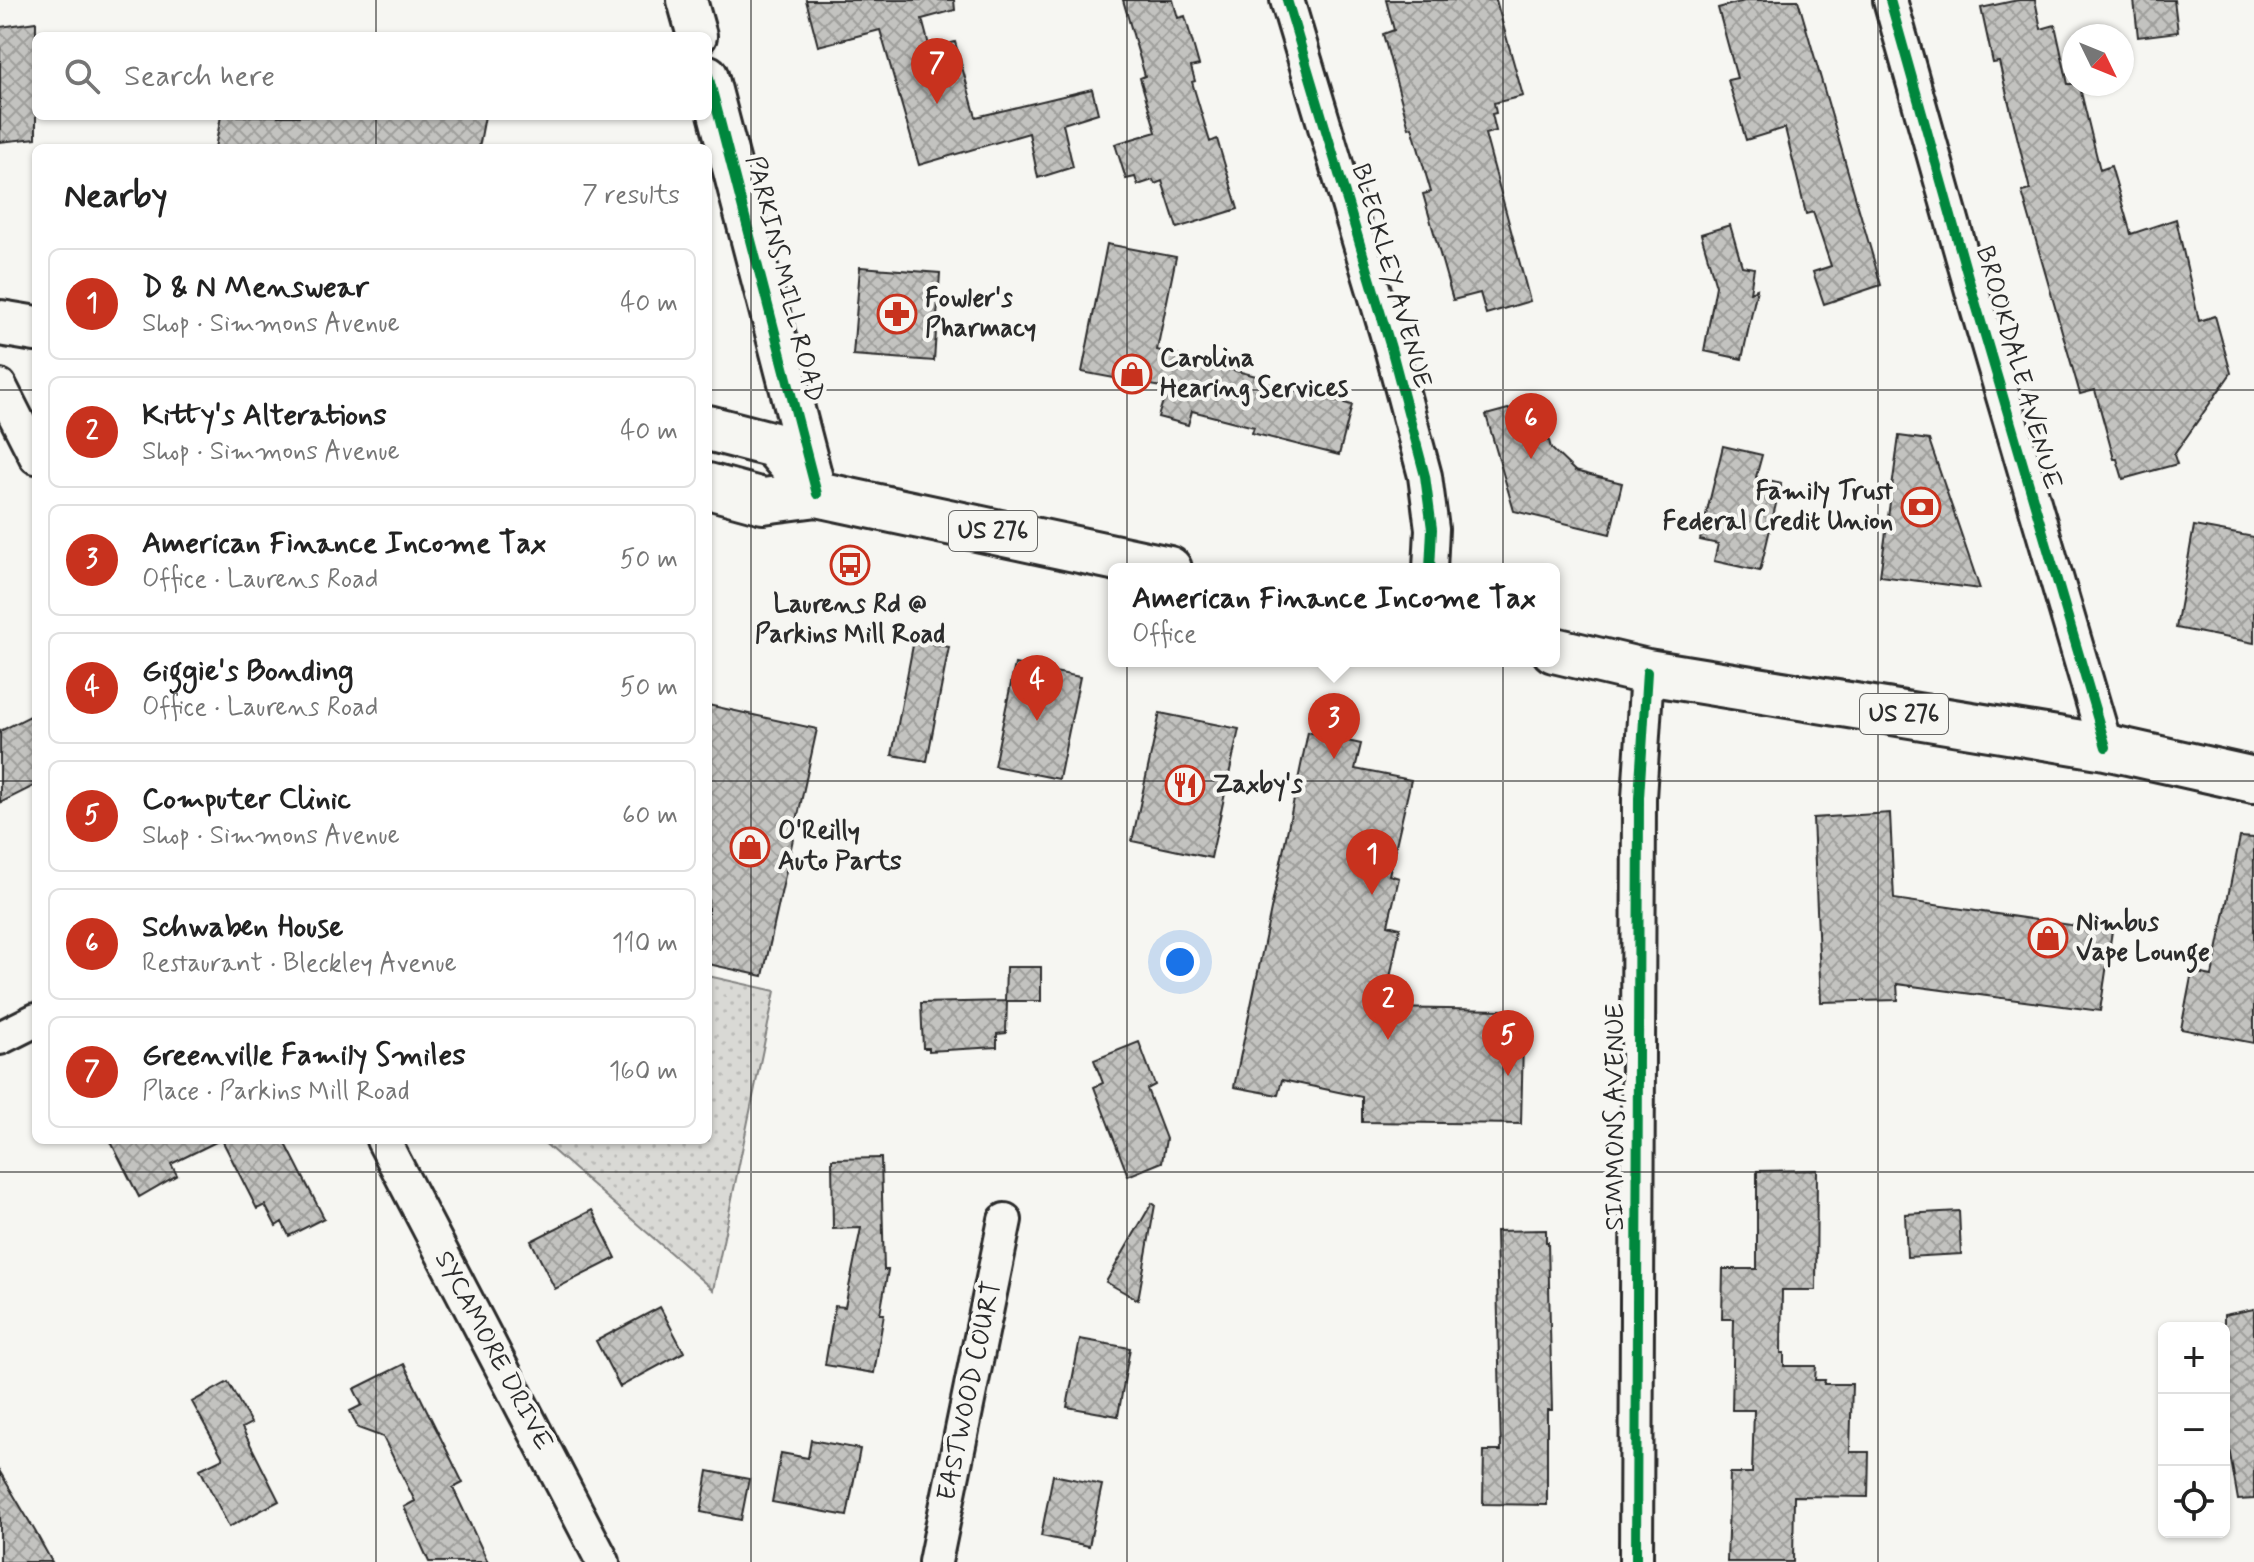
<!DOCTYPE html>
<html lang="en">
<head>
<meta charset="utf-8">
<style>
	:root { --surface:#fff; --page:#f6f6f6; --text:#222; --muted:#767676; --line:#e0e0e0; --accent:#c8321e }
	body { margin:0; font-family:Mynerve,sans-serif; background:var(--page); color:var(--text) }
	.controls { position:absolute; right:24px; bottom:24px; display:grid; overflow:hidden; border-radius:12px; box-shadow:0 2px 6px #0004 }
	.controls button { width:72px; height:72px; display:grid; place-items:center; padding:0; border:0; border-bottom:2px solid var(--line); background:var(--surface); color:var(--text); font:40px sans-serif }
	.compass { position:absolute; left:2062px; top:24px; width:72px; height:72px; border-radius:50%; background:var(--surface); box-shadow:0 2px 6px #0004; rotate:133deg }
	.you { position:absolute; left:1180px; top:962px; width:28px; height:28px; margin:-20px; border:6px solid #fff; border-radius:50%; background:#1a73e8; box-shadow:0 0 0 12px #1a73e833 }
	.badge { display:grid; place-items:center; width:52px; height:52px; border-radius:50%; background:var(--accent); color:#fff; font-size:26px; font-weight:700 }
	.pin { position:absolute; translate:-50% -66px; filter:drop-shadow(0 2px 4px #0008) }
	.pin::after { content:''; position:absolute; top:42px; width:28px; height:24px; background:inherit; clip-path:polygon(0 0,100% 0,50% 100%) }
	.popup { position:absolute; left:1108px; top:563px; width:452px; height:104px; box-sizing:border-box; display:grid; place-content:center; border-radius:12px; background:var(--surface); filter:drop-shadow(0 2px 6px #0005); font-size:26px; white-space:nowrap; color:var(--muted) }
	.popup b { font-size:30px; color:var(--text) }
	.popup::after { content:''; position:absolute; left:50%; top:100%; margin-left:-16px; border:16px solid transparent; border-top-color:var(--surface) }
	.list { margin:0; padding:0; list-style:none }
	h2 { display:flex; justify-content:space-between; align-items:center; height:104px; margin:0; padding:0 32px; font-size:34px }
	h2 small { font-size:26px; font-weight:400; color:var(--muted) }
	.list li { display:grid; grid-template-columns:52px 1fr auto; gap:24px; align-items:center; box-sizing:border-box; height:112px; margin:0 16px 16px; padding:0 16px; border:2px solid var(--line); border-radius:12px }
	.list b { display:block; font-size:30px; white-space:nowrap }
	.list p { margin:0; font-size:26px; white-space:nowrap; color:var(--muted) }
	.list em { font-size:26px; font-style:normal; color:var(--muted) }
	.icon { flex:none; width:44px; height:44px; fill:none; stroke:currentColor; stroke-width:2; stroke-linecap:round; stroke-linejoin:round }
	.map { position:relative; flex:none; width:2254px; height:1562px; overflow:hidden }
	.search { position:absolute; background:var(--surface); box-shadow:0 2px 6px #0004; left:32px; top:32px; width:680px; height:88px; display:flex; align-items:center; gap:20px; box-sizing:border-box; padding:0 28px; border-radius:12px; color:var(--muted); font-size:30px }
	.panel { position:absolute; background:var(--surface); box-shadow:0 2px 6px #0004; left:32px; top:144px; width:680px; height:1000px; border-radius:12px }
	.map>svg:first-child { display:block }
	.grass { fill:url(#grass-dots); stroke:#828280; stroke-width:2 }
	.building { fill:url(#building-cross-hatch); stroke:#2b2b2b; stroke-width:2 }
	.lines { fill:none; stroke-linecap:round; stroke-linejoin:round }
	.minor-casing { stroke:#2b2b2b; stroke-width:38 }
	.tertiary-casing { stroke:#2b2b2b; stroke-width:44 }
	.primary-casing { stroke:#2b2b2b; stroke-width:50 }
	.minor { stroke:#f6f6f2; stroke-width:32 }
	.tertiary { stroke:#f6f6f2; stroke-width:38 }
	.primary { stroke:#f6f6f2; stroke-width:44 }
	.cycleway-casing { stroke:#f6f6f2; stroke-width:15 }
	.cycleway { stroke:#00873e; stroke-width:10 }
	.grid { fill:none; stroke:#2b2b2b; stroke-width:2; stroke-opacity:0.55 }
	.labels { text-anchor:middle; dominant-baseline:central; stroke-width:8; stroke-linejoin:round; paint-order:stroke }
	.shield { fill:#f6f6f2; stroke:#686867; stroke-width:2 }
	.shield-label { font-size:24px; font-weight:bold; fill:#2b2b2b }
	.street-label { font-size:26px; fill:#2b2b2b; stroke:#f6f6f2 }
	.poi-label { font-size:26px; font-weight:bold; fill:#2b2b2b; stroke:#f6f6f2; text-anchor:start }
</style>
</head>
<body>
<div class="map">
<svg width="2254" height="1562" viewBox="0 0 2254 1562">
	<defs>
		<pattern id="grass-dots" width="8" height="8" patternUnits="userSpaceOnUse" patternTransform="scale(2)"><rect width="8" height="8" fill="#d9d9d5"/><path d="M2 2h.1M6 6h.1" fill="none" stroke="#babab7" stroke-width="1.8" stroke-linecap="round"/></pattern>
		<pattern id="building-cross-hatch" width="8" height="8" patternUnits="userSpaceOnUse" patternTransform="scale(2)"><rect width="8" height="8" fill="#c3c3c0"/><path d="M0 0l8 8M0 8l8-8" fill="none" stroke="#9f9f9c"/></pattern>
	</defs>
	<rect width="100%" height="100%" fill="#f6f6f2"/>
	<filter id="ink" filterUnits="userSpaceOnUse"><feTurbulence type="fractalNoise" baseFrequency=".0125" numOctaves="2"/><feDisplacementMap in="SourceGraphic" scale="16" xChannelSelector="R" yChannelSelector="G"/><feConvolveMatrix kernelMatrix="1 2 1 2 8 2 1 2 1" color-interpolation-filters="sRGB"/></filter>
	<g filter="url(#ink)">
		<path class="grass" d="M708,976L775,991L713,1290L541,1140H708Z"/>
		<path class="building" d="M806,0H954L955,10L922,19L930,49L955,42L976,117L1092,89L1098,113L1063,124L1073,167L1038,178L1029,133L919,165L880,30L818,46Z
			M1123,0H1173L1178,18L1185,16L1199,65L1191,67L1195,81L1192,82L1210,142L1217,139L1238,209L1177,228L1162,181L1155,184L1153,180L1138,185L1135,177L1126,179L1115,144L1156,132L1140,78L1145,76Z
			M1386,0H1496L1523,96L1494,103L1496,113L1492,114L1496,131L1485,134L1530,301L1486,314L1480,293L1453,300L1423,194L1431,192L1412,127L1409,128L1383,34L1394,30Z
			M1748,0H1798L1881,285L1824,304L1813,272L1831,266L1813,212L1806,214L1785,128L1746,140L1728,80L1737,78L1718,8Z
			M2018,0H2035L2041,29L2055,25L2068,84H2079L2100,170L2111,166L2131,234L2176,219L2199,321L2215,316L2231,373L2174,455L2177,464L2123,479L2117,459H2114L2095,390L2080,394L2022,192L2030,190L1999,62L1993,63L1981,8Z
			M2134,0H2174L2178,32L2138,37Z
			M36,22V138L0,142V27Z
			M221,116H485L479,148H215Z
			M1730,225L1742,266L1754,268L1750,292L1757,289L1742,359L1704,351L1716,286L1701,234Z
			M1107,244L1176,257L1157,350L1256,376L1255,380L1352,405L1339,455L1252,433L1254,427L1192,411L1188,425L1158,417L1167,388L1082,372Z
			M860,267L940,273L934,361L853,355Z
			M1538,401L1551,448L1575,471L1622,483L1610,534L1514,511L1486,415Z
			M1899,436L1929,440L1980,589L1880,576Z
			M1723,446L1762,455L1756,477L1781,483L1760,571L1714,561L1718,544L1700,540Z
			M2194,526L2254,537V643L2176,628Z
			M914,640L949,647L927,761L892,755Z
			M1015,664L1080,677L1059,779L994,766Z
			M708,705L817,729L763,976L708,964Z
			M36,713V785L0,803V731Z
			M1160,713L1239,729L1211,858L1132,841Z
			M1308,732L1361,744L1355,769L1411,780L1389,875L1399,878L1388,925L1400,928L1384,1008L1507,1010L1506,1040L1523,1041L1521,1124L1362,1122V1097L1282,1080L1278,1095L1234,1087Z
			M1890,813L1894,899L2112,931L2100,1011L1897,984L1898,1000L1821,1002L1813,818Z
			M2240,837L2254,838V1043L2181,1029L2192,972L2212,976Z
			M1006,967H1041V1001H1007L1006,1033L997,1034V1047L929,1051V1048H923L921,1003L1005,1001Z
			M1139,1042L1155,1085L1147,1089L1166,1139L1162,1162L1128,1176L1094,1087L1103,1083L1094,1060Z
			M110,1140H220L171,1164L177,1175L139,1197Z
			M222,1140H284L324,1218L289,1236L282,1222L276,1226L265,1205L257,1209Z
			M881,1158L884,1270H888L880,1314H884L874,1373L825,1365L835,1306L845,1307L861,1228L833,1229L832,1159Z
			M1817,1170L1816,1290H1782L1781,1353H1784V1366H1816L1815,1380H1825L1824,1384H1852L1850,1452H1869L1868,1497L1794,1496L1793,1562H1727L1730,1473H1752L1754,1410H1732L1734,1319H1722L1723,1269H1757V1171Z
			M1152,1203L1155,1205L1138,1300L1106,1282Z
			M592,1210L616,1258L555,1289L531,1241Z
			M1959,1211L1961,1254L1907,1257L1905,1214Z
			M1546,1230V1242H1548L1552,1410H1547V1505L1483,1504L1484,1451H1501L1496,1231Z
			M660,1307L684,1352L620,1387L596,1341Z
			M2254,1309V1499L2238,1500L2224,1420V1315Z
			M1080,1339L1130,1348L1118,1416L1067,1407Z
			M404,1364L463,1483L453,1488L488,1562H429L404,1507L415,1501L383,1437L358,1428L350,1411L362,1405L354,1389Z
			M228,1382L251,1423L242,1428L279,1501L229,1527L200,1469L223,1458L192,1402Z
			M811,1440L860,1449L847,1516L772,1502L781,1453L808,1458Z
			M708,1471L749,1479L741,1520L701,1512Z
			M0,1472L35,1531L52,1562H0Z
			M1053,1475L1102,1485L1089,1546L1041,1536Z"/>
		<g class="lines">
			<defs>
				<path id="minor" d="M1287,0L1391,348L1425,476L1432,529L1430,569
					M1890,0L1972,291L2106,747
					M0,386L36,457
					M0,1038L36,1020
					M383,1140L603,1562
					M935,1562L1005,1220
					M1636,1562L1639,798L1647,672"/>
				<path id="tertiary" d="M687,0L697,36
					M708,75L817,494"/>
				<path id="primary" d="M0,323L36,329
					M708,428L774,445L817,494
					M708,486L763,501L817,494L1169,569
					M1554,650L1647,672L2106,747L2254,780"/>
			</defs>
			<use href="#minor" class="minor-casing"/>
			<use href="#tertiary" class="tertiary-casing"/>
			<use href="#primary" class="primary-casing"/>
			<use href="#minor" class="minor"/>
			<use href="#tertiary" class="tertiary"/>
			<use href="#primary" class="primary"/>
			<defs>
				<path id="cycleway" d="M1287,0L1391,348L1425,476L1432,529L1430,569
					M1890,0L1972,291L2106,747
					M708,75L817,494
					M1636,1562L1639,798L1647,672"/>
			</defs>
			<use href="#cycleway" class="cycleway-casing"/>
			<use href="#cycleway" class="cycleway"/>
		</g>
	</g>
	<path class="grid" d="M376,0V36M751,0V1562M1127,0V1562M1503,0V1562M1878,0V1562M376,116V148M0,390H36M708,390H2254M0,781H36M708,781H2254M376,1140V1562M0,1172H2254"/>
	<defs>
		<symbol id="pharmacy-ring" viewBox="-11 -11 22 22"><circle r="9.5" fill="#f6f6f2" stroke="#c8321e" stroke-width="1.5"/><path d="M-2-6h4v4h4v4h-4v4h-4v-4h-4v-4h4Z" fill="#c8321e"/></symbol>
		<symbol id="shop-ring" viewBox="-11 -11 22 22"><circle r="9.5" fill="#f6f6f2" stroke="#c8321e" stroke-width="1.5"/><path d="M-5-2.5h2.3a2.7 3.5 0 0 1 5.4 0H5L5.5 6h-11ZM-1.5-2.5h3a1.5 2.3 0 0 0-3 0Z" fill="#c8321e"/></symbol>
		<symbol id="bank-ring" viewBox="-11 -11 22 22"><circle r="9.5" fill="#f6f6f2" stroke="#c8321e" stroke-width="1.5"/><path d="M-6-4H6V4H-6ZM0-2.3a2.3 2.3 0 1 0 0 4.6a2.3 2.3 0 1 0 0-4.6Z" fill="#c8321e"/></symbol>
		<symbol id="bus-ring" viewBox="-11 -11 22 22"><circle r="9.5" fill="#f6f6f2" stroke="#c8321e" stroke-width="1.5"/><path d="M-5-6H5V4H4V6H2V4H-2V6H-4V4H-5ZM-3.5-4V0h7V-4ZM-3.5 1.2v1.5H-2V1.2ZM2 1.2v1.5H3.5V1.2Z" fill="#c8321e"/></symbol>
		<symbol id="restaurant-ring" viewBox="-11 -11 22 22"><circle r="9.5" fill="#f6f6f2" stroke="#c8321e" stroke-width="1.5"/><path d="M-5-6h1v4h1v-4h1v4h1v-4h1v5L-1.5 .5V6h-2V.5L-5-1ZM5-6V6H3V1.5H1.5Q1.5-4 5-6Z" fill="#c8321e"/></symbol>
	</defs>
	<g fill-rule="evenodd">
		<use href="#pharmacy-ring" x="875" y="292" width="44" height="44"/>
		<use href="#shop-ring" x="1110" y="352" width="44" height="44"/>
		<use href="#bank-ring" x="1899" y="485" width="44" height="44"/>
		<use href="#bus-ring" x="828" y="543" width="44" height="44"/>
		<use href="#restaurant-ring" x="1163" y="763" width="44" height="44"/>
		<use href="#shop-ring" x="728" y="825" width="44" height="44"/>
		<use href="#shop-ring" x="2026" y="916" width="44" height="44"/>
	</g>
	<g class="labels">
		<g class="shield">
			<rect x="949" y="511" width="88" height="40" rx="6"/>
			<rect x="1860" y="694" width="88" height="40" rx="6"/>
		</g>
		<g class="shield-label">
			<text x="993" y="531">US 276</text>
			<text x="1904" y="714">US 276</text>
		</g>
		<g class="street-label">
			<text transform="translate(1391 276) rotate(74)">BLECKLEY AVENUE</text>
			<text transform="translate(784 279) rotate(76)">PARKINS MILL ROAD</text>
			<text transform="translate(2018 368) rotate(74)">BROOKDALE AVENUE</text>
			<text transform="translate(1616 1117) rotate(-90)">SIMMONS AVENUE</text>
			<text transform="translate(493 1351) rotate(62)">SYCAMORE DRIVE</text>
			<text transform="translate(970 1391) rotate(-78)">EASTWOOD COURT</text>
		</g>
		<g class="poi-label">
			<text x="925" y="299">Fowler's<tspan x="925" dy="30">Pharmacy</tspan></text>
			<text x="1160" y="359">Carolina<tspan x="1160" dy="30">Hearing Services</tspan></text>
			<text x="1893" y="492" text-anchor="end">Family Trust<tspan x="1893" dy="30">Federal Credit Union</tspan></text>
			<text x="850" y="605" text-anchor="middle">Laurens Rd @<tspan x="850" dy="30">Parkins Mill Road</tspan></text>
			<text x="1213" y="785">Zaxby's</text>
			<text x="778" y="832">O'Reilly<tspan x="778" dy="30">Auto Parts</tspan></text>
			<text x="2076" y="923">Nimbus<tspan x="2076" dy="30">Vape Lounge</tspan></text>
		</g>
	</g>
</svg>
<div class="controls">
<button>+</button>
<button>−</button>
<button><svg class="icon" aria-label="locate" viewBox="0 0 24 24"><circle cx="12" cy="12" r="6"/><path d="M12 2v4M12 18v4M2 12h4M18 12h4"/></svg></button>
</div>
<svg class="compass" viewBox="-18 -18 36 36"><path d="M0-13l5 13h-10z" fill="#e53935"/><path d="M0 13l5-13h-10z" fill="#767676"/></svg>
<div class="you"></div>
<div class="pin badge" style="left:1372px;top:895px">1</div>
<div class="pin badge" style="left:1388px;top:1040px">2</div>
<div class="pin badge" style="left:1334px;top:759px">3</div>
<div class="popup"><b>American Finance Income Tax</b>Office</div>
<div class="pin badge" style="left:1037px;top:721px">4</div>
<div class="pin badge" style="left:1508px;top:1076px">5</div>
<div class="pin badge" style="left:1531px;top:459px">6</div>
<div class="pin badge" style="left:937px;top:104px">7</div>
<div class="search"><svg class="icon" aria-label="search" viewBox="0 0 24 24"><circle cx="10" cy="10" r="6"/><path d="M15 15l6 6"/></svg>Search here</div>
<section class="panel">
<h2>Nearby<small>7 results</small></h2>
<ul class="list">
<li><span class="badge">1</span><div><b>D &amp; N Menswear</b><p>Shop · Simmons Avenue</p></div><em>40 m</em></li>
<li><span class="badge">2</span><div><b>Kitty's Alterations</b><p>Shop · Simmons Avenue</p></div><em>40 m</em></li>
<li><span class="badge">3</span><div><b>American Finance Income Tax</b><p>Office · Laurens Road</p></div><em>50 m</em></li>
<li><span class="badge">4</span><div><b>Giggie's Bonding</b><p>Office · Laurens Road</p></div><em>50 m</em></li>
<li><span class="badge">5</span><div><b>Computer Clinic</b><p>Shop · Simmons Avenue</p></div><em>60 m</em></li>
<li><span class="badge">6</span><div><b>Schwaben House</b><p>Restaurant · Bleckley Avenue</p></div><em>110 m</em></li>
<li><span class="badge">7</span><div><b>Greenville Family Smiles</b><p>Place · Parkins Mill Road</p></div><em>160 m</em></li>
</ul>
</section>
</div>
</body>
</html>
